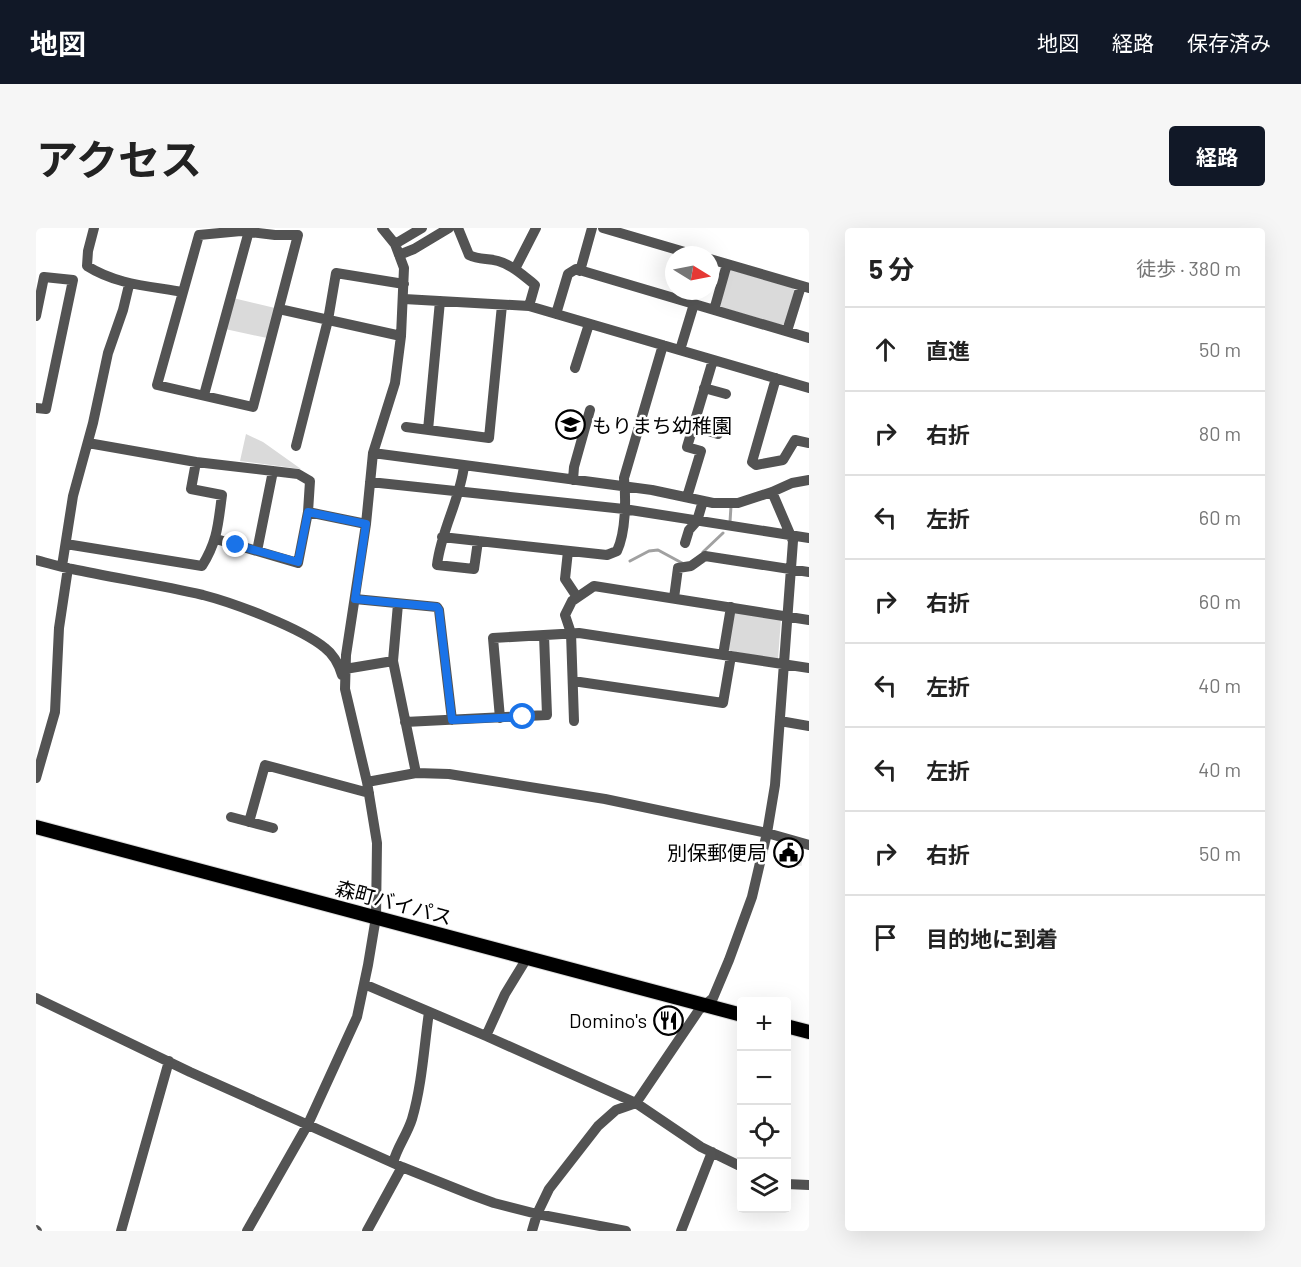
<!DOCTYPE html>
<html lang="ja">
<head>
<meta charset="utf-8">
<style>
	:root { --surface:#fff; --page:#f6f6f6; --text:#222; --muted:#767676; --line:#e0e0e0; --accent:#111827 }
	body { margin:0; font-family:Barlow,"Noto Sans JP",sans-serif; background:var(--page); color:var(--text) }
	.controls { position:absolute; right:18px; bottom:18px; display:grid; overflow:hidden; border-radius:6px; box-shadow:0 6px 24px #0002 }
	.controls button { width:54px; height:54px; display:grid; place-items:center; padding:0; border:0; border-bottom:2px solid var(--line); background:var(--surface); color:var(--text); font:30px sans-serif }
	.compass { position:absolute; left:629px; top:18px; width:54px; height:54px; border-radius:50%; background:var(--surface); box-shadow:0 6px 24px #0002; rotate:100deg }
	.stop { position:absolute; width:18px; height:18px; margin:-14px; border:4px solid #1a73e8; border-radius:50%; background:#fff }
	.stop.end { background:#1a73e8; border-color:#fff; box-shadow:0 2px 6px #0008 }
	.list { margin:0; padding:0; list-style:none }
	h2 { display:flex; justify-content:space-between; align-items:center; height:78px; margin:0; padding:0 24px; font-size:26px }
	h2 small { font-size:20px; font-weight:400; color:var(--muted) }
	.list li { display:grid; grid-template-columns:39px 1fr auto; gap:18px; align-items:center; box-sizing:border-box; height:84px; padding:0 24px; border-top:2px solid var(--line) }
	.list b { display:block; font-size:22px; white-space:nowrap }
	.list em { font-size:20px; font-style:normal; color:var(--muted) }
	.icon { flex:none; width:33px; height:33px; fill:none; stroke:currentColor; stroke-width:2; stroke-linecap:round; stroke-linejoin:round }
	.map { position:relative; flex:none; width:773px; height:1003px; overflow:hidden; border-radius:6px }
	header { display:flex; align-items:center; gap:36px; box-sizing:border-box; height:84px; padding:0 30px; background:var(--accent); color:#fff }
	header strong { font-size:28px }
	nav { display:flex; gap:33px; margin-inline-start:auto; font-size:21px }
	.intro { display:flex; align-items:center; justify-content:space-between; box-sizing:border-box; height:144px; padding:0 36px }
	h1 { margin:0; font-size:42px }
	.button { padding:15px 27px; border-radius:6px; background:var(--accent); color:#fff; font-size:21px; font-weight:700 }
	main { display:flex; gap:36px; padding:0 36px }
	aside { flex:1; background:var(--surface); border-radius:6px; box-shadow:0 6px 24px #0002 }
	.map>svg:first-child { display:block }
	.green { fill:#dadada }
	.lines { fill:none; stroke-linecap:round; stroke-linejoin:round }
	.stream { stroke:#a1a1a1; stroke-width:3 }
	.building { fill:#c3c3c3; stroke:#979797; stroke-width:1.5; filter:url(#shadow) }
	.major-casing { stroke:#dbdbdb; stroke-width:16 }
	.minor { stroke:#535353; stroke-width:10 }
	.major { stroke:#000; stroke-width:14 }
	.route { stroke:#1a73e8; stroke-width:8 }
	.labels { text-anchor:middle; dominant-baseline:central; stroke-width:5; stroke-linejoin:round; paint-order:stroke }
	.poi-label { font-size:20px; fill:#000; stroke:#fff; text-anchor:end }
	.street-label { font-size:20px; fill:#000; stroke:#fff }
</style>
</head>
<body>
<header>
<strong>地図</strong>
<nav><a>地図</a><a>経路</a><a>保存済み</a></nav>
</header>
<div class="intro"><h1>アクセス</h1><a class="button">経路</a></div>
<main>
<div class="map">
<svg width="773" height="1003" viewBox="0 0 773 1003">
	<defs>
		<filter id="shadow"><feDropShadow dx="3.5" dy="2" stdDeviation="3" flood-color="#0004"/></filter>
	</defs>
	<rect width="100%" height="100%" fill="#fff"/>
	<path class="green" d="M696,42L757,60L760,64L750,95L746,97L684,79L692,44Z
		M197,70L239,80L231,110L189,101Z
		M210,206L227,214L265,241L204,233Z
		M700,384L745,391L742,431L694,423L691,420L697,387Z"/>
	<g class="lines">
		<path class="stream" d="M694,294L695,278
			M667,324L687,305
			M594,333L613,323L622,322L646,335"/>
	</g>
	<path class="building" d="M745,616L763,618L759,636L742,630Z"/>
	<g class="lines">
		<defs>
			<path id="major" d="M0,599L706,787
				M750,798L773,804"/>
		</defs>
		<use href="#major" class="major-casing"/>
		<path class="minor" d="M58,0L52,23L51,38C81,57 114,58 147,64
			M422,0L433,27C443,32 451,30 462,33C476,37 488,48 499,57L493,78
			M567,0L659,27
			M205,3L239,7H262L217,179L121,157L163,7Z
			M359,16L386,0
			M363,27L378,21L413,0
			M674,31L773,60
			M479,41L500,0
			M544,43L556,0
			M368,71L493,78L773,160
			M243,81L365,108
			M678,82L691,36
			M520,86L532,46L540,41L773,110
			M0,88L8,49L37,52L10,181L0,180
			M751,103L765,58
			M644,122L658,76
			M539,140L553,96
			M740,150L716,234L720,237L747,232L759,212L773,215
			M668,160L690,166
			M168,167L213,3
			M657,198L682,206
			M370,199L453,210L466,77
			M392,202L404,73
			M52,215L160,234L262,246L274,253L272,284L262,335L180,311
			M260,218L292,92L300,45L368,56
			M337,225L616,262L677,275H702L736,264L756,255L773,252
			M428,238C424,272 405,302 401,337L438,341L442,313
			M537,252L538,239L554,182
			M334,254L588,281L773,310
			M651,269L665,223L651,219L677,132
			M272,284L330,296
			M406,309L571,327L581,323C590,304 590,271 588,250L627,117
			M649,315L653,302L661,293L667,273
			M30,316L166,338C182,312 182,296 186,267L155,261L160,234
			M221,323L237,243
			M532,323L529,351L541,369
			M0,332C12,335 24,339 36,341C79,350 123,357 167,367C198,375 265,400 289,420C297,426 303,437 306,447
			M26,338L37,268L57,195L72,125L87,82L93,57
			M638,370L642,340L655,338L669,328L773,344
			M319,371L401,379L403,382L416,492
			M362,376L357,433L380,545
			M687,427L695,379
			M309,441L357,433
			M537,453L687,475L695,428
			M464,490L457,410L543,405L773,440
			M538,493L535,405L529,387L536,373L558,358L773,392
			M744,493L773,498
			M369,494L511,487L508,407
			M0,550L19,484L23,400L32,340
			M331,554L380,545L413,546L569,571L731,605L773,617
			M195,589L237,600
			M213,594L229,537L333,565
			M328,756L450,808L600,875L665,919L706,939
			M0,770L154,844L366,939L436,967L458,975L501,986L590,1003
			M450,808L469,766L491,730
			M357,935C361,919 371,907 376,891C386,857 388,819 393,784
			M750,956L773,957
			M0,1002L1,1003
			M85,1003L133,833
			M211,1003L272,896L321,789L332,737L340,689L341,615L331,554L309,461L310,427L330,296L337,225L359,155L365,108L368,40L359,16L346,0
			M331,1003L366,939
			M496,1003L501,986L513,961L562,898L580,882L600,875L663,782L677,770L693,732L716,669L731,605L739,557L757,313L736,264
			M645,1003L676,924"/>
		<use href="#major" class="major"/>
	</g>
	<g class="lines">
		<path class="route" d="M200,317L262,334L272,284L330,296L319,371L401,379L403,382L416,492L487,489"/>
	</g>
	<defs>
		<symbol id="school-ring" viewBox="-11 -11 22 22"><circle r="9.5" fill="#fff" stroke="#000" stroke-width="1.5"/><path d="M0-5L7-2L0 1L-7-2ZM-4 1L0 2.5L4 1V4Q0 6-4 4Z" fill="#000"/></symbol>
		<symbol id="civic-ring" viewBox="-11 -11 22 22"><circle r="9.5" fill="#fff" stroke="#000" stroke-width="1.5"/><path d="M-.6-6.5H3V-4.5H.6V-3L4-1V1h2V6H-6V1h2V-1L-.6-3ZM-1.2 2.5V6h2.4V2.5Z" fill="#000"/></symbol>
		<symbol id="restaurant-ring" viewBox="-11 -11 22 22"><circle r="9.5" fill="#fff" stroke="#000" stroke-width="1.5"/><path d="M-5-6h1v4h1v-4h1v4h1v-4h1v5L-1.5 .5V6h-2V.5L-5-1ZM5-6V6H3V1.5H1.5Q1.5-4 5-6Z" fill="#000"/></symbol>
	</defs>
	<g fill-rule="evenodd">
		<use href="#school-ring" x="518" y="180" width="33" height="33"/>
		<use href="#civic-ring" x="736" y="608" width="33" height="33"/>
		<use href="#restaurant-ring" x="616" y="776" width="33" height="33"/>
	</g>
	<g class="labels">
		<g class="poi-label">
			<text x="556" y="197" text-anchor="start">もりまち幼稚園</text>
			<text x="731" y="624">別保郵便局</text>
			<text x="611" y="792">Domino's</text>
		</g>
		<g class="street-label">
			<text transform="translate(358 674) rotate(15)">森町バイパス</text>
		</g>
	</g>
</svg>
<div class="controls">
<button>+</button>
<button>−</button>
<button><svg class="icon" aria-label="locate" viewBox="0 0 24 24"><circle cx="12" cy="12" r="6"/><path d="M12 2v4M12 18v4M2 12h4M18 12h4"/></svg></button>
<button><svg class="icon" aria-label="layers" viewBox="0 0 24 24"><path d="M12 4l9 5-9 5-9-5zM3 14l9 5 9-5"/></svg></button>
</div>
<svg class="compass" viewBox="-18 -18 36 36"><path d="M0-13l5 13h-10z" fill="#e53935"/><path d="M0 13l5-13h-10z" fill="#767676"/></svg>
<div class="stop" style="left:487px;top:489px"></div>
<div class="stop end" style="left:200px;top:317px"></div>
</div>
<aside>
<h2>5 分<small>徒歩 · 380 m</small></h2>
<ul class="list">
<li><svg class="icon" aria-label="ahead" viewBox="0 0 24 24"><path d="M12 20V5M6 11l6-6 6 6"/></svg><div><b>直進</b></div><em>50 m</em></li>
<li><svg class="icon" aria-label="right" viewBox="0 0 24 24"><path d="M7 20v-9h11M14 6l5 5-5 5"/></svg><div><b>右折</b></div><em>80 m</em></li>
<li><svg class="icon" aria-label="left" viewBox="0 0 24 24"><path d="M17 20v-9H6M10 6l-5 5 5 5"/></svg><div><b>左折</b></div><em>60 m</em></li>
<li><svg class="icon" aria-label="right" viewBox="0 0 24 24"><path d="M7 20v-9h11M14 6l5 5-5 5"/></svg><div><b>右折</b></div><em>60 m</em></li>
<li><svg class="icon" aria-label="left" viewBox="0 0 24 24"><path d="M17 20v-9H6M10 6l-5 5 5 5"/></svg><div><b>左折</b></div><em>40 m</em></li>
<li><svg class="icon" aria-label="left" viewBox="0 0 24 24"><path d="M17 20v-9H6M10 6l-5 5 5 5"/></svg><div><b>左折</b></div><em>40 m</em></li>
<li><svg class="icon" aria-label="right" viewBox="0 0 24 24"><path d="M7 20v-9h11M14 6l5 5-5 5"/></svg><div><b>右折</b></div><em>50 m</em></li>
<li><svg class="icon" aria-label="arrive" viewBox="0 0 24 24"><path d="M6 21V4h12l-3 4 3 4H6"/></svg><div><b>目的地に到着</b></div></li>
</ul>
</aside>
</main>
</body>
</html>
